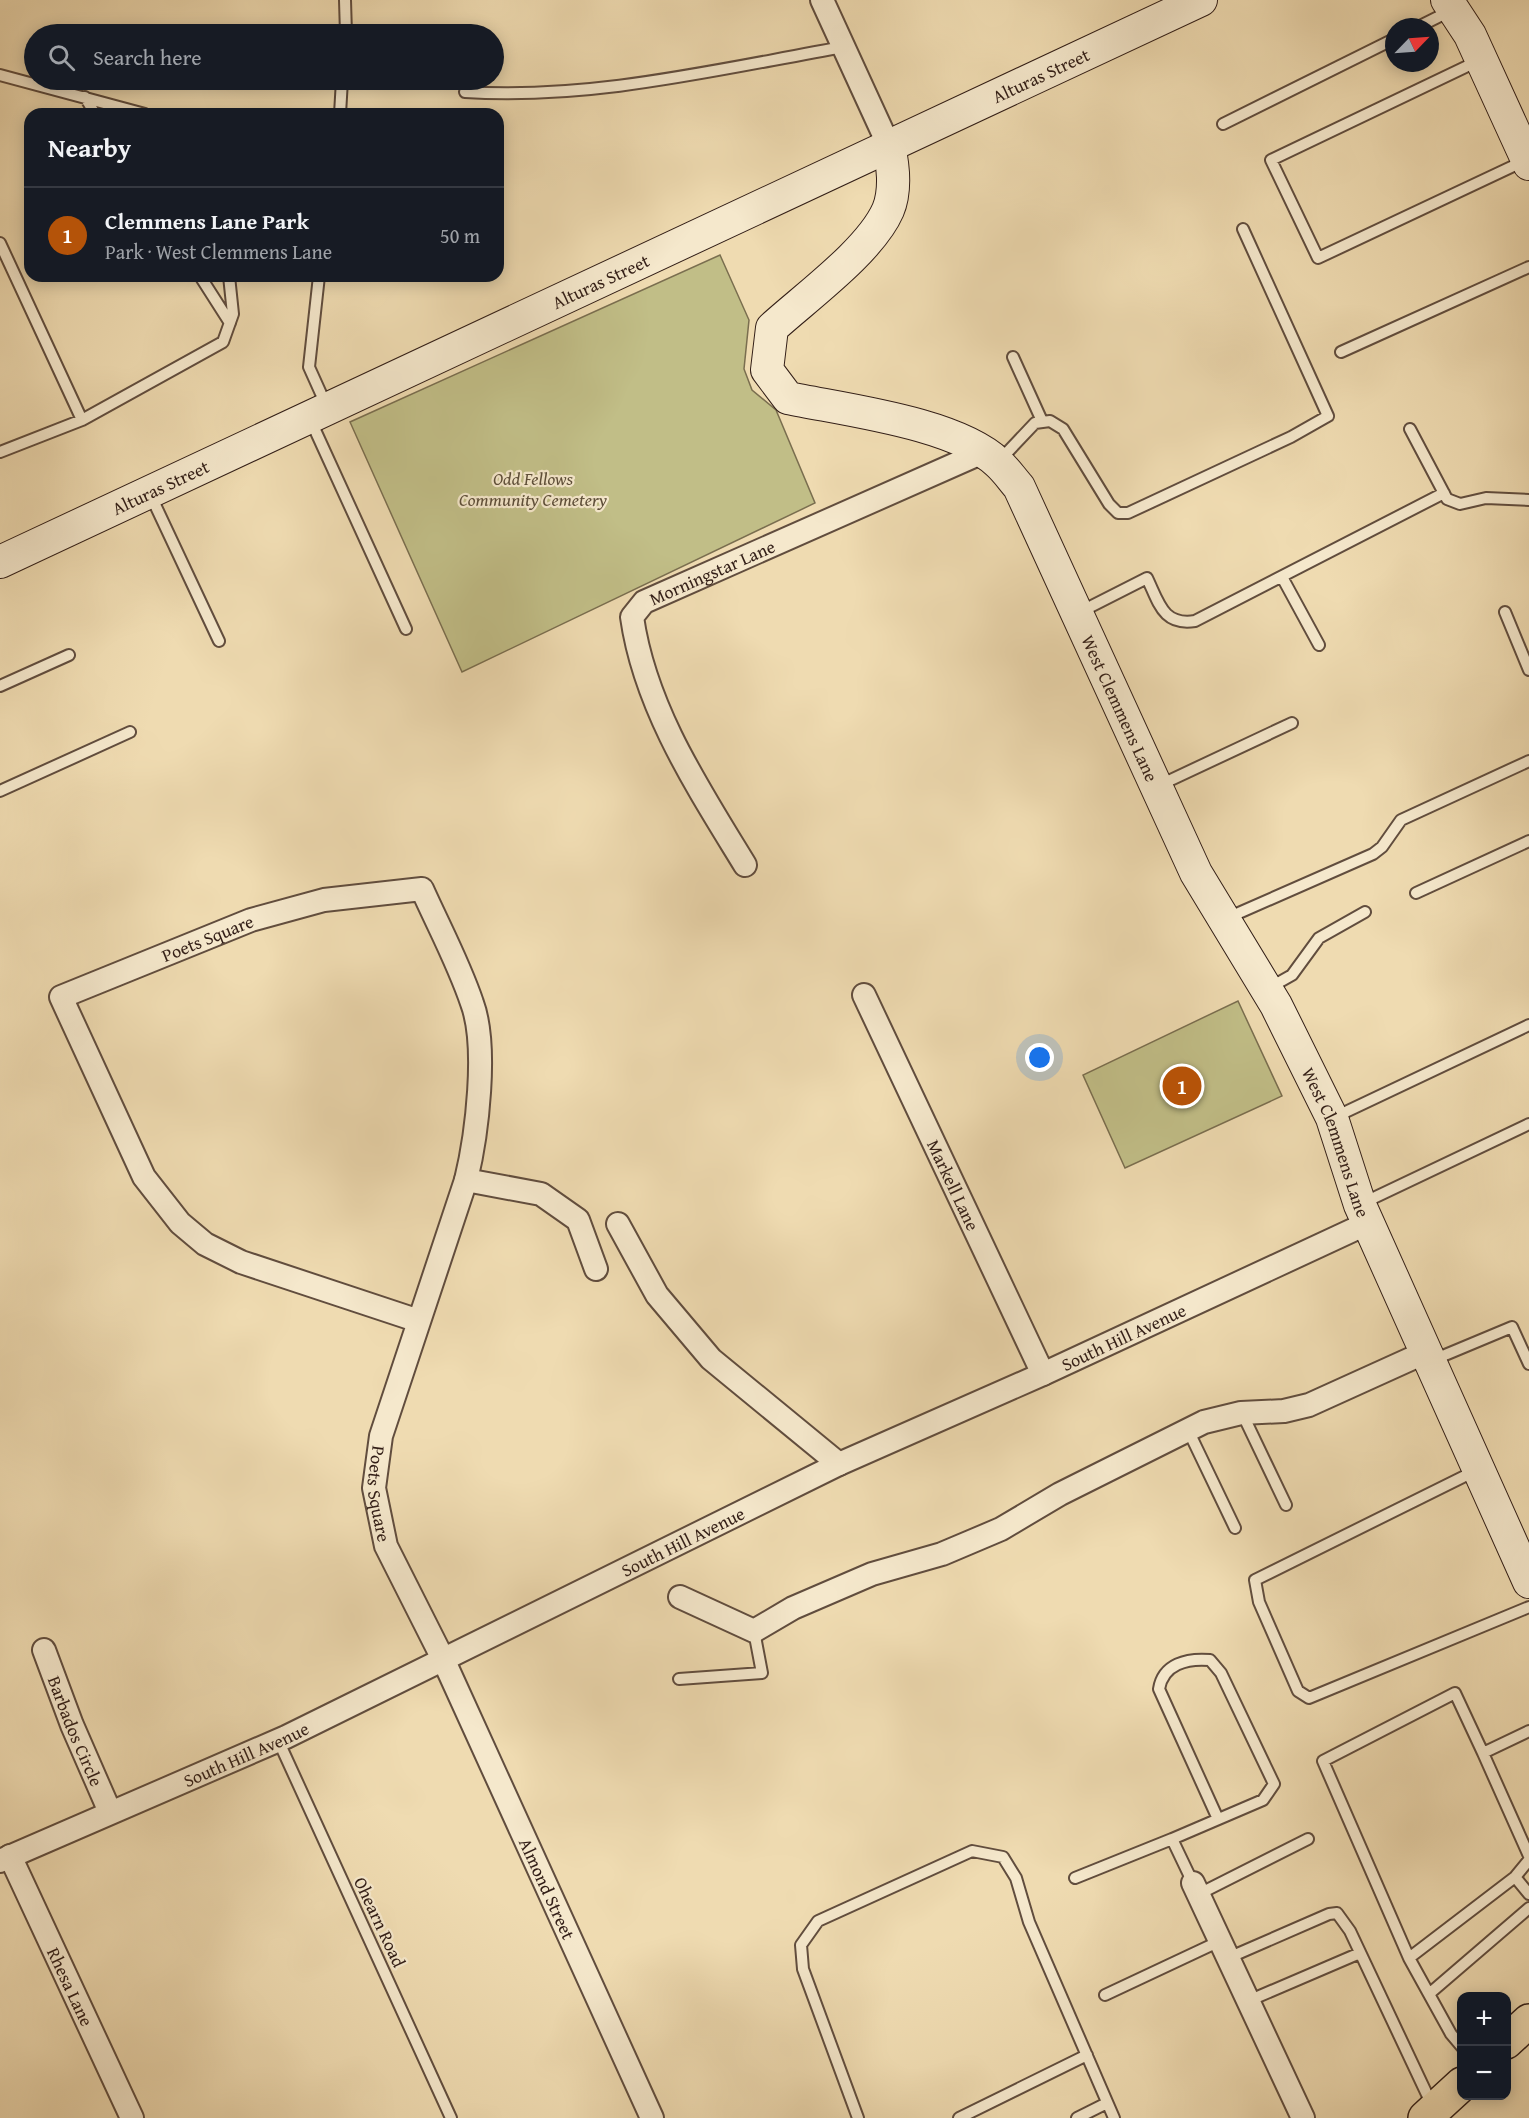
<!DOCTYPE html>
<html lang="en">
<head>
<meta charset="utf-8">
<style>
	:root { --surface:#171b24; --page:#242831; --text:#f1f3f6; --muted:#9ea1a6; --line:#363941; --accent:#b45309 }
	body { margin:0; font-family:"Gentium Book Plus",serif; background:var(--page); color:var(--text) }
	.controls { position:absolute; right:18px; bottom:18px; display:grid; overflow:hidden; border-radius:12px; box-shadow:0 3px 15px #0003 }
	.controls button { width:54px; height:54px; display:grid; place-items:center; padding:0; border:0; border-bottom:2px solid var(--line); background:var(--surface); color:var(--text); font:30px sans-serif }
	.compass { position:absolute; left:1385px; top:18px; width:54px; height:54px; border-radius:50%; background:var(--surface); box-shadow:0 3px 15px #0003; rotate:65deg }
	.you { position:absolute; left:1040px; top:1058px; width:21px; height:21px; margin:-15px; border:4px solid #fff; border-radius:50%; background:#1a73e8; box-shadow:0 0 0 9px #1a73e833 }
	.badge { display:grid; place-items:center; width:39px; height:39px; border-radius:50%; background:var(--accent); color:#fff; font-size:20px; font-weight:700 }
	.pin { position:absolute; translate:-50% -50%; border:3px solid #fff; box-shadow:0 2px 6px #0006 }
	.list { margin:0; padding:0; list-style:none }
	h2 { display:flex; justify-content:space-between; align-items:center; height:78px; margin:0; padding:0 24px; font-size:26px }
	h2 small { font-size:20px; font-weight:400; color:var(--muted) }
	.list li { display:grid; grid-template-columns:39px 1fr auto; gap:18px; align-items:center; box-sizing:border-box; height:96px; padding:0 24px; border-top:2px solid var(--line) }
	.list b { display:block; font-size:22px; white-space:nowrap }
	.list p { margin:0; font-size:20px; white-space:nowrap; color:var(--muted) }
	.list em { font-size:20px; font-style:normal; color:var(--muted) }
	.icon { flex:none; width:33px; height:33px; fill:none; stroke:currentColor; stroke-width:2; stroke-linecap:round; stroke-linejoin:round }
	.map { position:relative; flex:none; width:1529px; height:2118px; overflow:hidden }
	.search { position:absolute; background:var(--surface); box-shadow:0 3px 15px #0003; left:24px; top:24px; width:480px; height:66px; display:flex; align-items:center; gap:15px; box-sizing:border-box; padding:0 21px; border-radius:33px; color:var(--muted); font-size:22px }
	.panel { position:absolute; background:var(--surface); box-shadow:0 3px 15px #0003; left:24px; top:108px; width:480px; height:174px; border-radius:18px }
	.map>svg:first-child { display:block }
	.green { fill:#c1be87; stroke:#7a6e4f; stroke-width:1.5 }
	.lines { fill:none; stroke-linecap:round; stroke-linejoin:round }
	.lane-casing { stroke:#614d3e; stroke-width:14 }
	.street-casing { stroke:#614d3e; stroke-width:26 }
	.secondary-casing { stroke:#321e17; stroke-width:34 }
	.primary-casing { stroke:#321e17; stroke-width:36 }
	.lane { stroke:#f5e8cc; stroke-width:10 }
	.street { stroke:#f5e8cc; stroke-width:22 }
	.secondary { stroke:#f5e8cc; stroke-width:32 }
	.primary { stroke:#efdbb1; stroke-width:33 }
	.labels { text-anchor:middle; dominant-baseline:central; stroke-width:4.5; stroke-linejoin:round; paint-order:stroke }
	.street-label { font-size:18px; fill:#321e17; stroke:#f5e8cc }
	.park-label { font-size:18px; font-style:italic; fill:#5d4e39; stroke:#f5e8cc }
</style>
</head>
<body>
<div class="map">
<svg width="1529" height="2118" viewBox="0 0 1529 2118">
	<rect width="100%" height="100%" fill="#efdbb1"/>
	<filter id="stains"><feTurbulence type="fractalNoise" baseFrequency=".00333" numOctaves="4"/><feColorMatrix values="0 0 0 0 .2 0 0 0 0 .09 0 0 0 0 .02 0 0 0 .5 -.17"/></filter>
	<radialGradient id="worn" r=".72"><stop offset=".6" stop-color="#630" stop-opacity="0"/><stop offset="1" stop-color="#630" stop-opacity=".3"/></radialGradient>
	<path class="green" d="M720,255L749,320L744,369L752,390L776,410L815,503L462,672L350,422Z
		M1238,1001L1282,1096L1125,1168L1083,1075Z"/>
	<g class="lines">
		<defs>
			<path id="lane" d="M345,0L346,34
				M1418,27L1450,11
				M1478,61L1271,160L1318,258L1524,161
				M0,75L145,114
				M465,92C593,100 718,69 844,47
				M85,97L95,114
				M340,114L342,80
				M1223,124L1394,39
				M0,243L82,420
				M200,276L230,323
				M319,276L309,367L327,407
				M1341,352L1529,267
				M1013,357L1042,421
				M310,419L406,629
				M1410,429L1447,499L1460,504L1486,498L1529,500
				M0,452L82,420L223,342L233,314L229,276
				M1000,460L1035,423L1050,421L1063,429L1109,504L1118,513H1128L1291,437L1328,416L1243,229
				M150,494L219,641
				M1282,577L1319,645
				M1080,612L1147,578C1159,603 1163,626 1195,621L1444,493
				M1505,612L1529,670
				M0,686L69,655
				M1160,785L1292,723
				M0,791L130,732
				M1416,893L1529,841
				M1225,919L1373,854L1382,847L1401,820L1529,761
				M1269,988L1292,975L1319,938L1365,912
				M1335,1117L1529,1025
				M1363,1203L1529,1124
				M1433,1360L1512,1327L1529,1364
				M1242,1413L1286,1505
				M1188,1430L1235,1528
				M1475,1471L1255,1580L1259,1602L1298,1691L1309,1698L1529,1607
				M679,1679L762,1673L754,1631
				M1529,1731L1483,1753L1529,1856
				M278,1740L451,2118
				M1172,1839L1263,1800L1274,1784L1221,1673L1210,1660C1187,1658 1163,1664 1159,1689L1218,1819
				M1529,1860L1515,1877L1529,1894
				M1075,1878L1172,1839L1193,1883
				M1199,1894L1308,1839
				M1228,1958L1329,1914L1337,1913L1350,1931L1432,2105
				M1409,1958L1323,1761L1455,1693L1483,1753
				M1429,1994L1529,1908
				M1105,1995L1220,1941
				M1248,2001L1360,1953
				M1462,2047L1451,2034L1409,1958L1515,1877
				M858,2118L803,1969L801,1945L818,1921L972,1851L1003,1857L1016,1878L1029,1922L1114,2118
				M959,2118L1087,2055
				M1077,2118L1107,2103"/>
			<g id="street">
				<path d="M822,0L889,146"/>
				<path id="s1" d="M745,865C698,788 645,708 632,617L644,602L983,452"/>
				<path id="s2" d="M864,995L1043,1374"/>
				<path d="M466,1180L541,1194L578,1220L596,1269"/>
				<path d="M618,1224L657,1295L711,1359L839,1464"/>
				<path id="s3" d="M419,1321L241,1262L205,1244L180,1223L144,1177L61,997L251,920L324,900L422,889C439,927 459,964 472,1003C488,1046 477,1135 466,1180L381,1436L374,1488L386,1546L444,1661L652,2118"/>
				<path d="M680,1597L754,1631L793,1608L872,1574L942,1554L1001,1529L1060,1494L1204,1422L1241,1413L1284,1411L1309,1405L1426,1352"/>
				<path id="s4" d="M44,1650L72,1725L110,1812"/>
				<path id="s5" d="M10,1856L132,2118"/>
				<path id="s6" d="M0,1861L286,1737L839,1464L1043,1374L1368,1223"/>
				<path d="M1193,1883L1303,2118"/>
			</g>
			<g id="secondary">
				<path d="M1447,0L1470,35L1529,164"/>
				<path id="s7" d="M889,146C893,164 896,191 888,210C870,251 806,297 772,328L767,370L788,398C845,410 956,423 998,463C1006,470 1012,479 1019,487L1196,873L1276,1005L1332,1118L1360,1205L1529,1582"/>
				<path id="s8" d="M0,562L1201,0"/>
			</g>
			<path id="primary" d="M1506,2042L1529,2021
				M1425,2118L1462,2084"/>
		</defs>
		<use href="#lane" class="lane-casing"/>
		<use href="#street" class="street-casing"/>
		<use href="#secondary" class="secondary-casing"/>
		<use href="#primary" class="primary-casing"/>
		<use href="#lane" class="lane"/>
		<use href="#street" class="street"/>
		<use href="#secondary" class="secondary"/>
		<use href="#primary" class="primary"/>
	</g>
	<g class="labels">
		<g class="street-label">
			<text stroke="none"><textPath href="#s8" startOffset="1149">Alturas Street</textPath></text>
			<text stroke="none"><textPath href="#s8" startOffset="663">Alturas Street</textPath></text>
			<text stroke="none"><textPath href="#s8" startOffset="177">Alturas Street</textPath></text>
			<text stroke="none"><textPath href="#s1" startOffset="368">Morningstar Lane</textPath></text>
			<text stroke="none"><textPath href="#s7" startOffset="806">West Clemmens Lane</textPath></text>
			<text stroke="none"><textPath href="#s3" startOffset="675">Poets Square</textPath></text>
			<text stroke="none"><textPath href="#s7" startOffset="1292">West Clemmens Lane</textPath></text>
			<text stroke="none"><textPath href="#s2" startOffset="210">Markell Lane</textPath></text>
			<text stroke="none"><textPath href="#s6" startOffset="1240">South Hill Avenue</textPath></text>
			<text stroke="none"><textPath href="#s3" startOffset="1528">Poets Square</textPath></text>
			<text stroke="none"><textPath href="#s6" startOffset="754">South Hill Avenue</textPath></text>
			<text stroke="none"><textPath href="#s4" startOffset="87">Barbados Circle</textPath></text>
			<text stroke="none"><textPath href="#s6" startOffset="268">South Hill Avenue</textPath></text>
			<text stroke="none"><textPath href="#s3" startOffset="1960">Almond Street</textPath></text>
			<text transform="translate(380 1922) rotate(65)">Ohearn Road</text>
			<text stroke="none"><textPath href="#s5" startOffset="144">Rhesa Lane</textPath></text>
		</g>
		<g class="park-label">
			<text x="533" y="478">Odd Fellows<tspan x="533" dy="21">Community Cemetery</tspan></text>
		</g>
	</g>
	<rect width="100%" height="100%" filter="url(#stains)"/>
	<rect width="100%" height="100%" fill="url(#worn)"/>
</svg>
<div class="controls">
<button>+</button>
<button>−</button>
</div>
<svg class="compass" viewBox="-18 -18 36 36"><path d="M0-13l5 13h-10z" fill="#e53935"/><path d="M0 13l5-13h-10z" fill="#9ea1a6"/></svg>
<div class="you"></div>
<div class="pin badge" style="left:1182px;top:1086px">1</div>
<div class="search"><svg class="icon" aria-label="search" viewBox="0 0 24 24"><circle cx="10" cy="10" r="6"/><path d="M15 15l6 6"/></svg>Search here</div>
<section class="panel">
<h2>Nearby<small></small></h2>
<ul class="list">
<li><span class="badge">1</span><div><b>Clemmens Lane Park</b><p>Park · West Clemmens Lane</p></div><em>50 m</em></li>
</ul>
</section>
</div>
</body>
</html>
